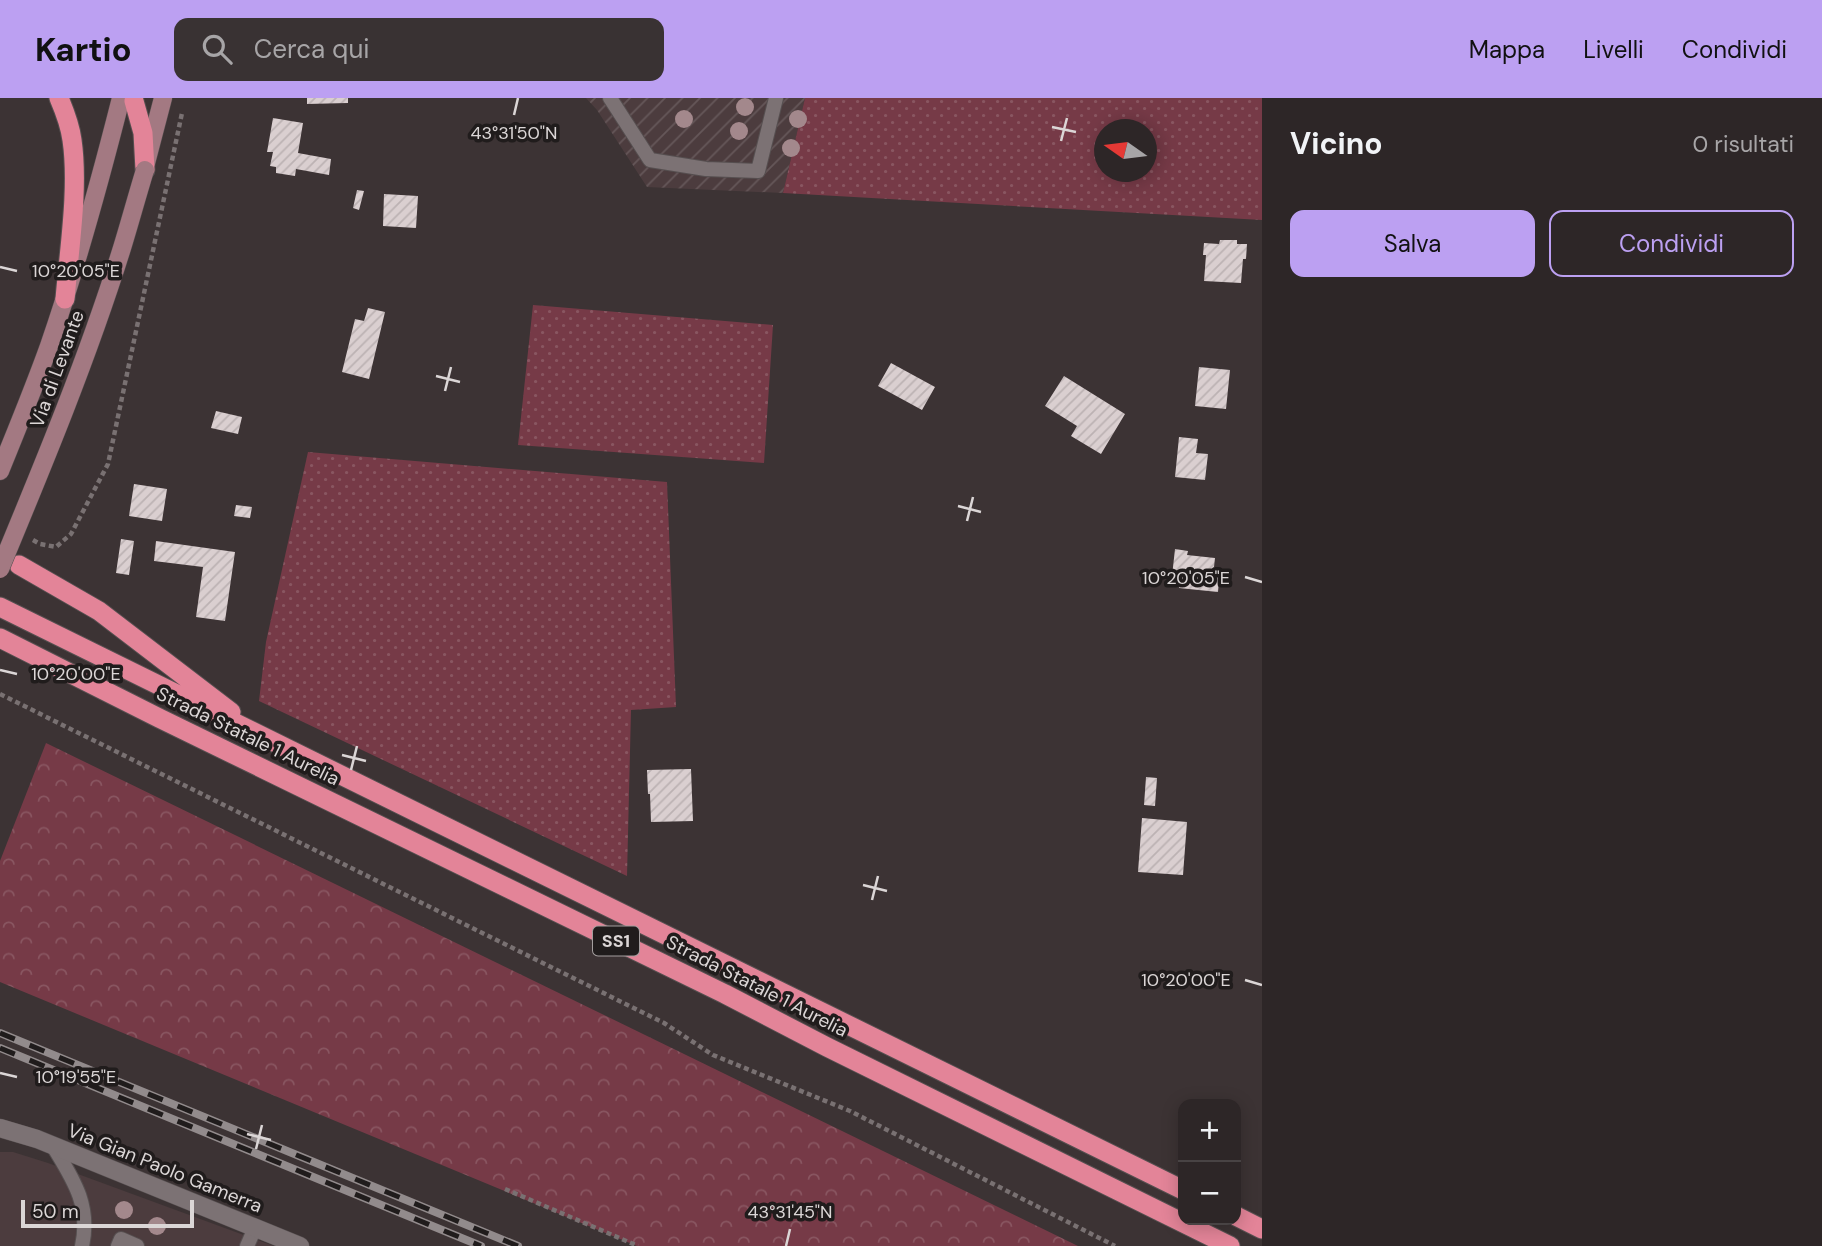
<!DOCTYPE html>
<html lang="it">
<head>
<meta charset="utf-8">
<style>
	:root { --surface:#2d2627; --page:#393233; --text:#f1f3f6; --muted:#a7a5a7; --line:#484344; --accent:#bca0f2 }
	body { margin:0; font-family:"DM Sans",sans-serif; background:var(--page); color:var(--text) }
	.controls { position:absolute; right:21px; bottom:21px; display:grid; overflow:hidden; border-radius:14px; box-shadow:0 4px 18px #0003 }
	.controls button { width:63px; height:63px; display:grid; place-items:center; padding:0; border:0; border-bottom:2px solid var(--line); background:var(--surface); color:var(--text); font:35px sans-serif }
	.compass { position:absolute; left:1094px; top:21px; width:63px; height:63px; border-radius:50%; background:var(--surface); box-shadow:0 4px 18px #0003; rotate:284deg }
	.scale { position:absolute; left:21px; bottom:18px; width:173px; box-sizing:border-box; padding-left:7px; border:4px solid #dbd6d6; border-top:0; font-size:19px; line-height:24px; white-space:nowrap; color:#dbd6d6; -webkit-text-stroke:5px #201c1c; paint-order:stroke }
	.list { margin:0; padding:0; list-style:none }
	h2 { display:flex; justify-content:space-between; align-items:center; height:91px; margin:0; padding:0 28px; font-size:30px }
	h2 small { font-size:23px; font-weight:400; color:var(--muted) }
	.actions { display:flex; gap:14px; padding:21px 28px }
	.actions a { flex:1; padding:16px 0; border:2px solid var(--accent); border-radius:14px; text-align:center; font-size:24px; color:var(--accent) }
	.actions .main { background:var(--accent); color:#111 }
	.icon { flex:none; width:38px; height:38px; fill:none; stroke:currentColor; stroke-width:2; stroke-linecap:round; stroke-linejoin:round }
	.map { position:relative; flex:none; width:1262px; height:1148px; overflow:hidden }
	header { display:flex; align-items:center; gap:42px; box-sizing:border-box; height:98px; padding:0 35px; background:var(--accent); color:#111 }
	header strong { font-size:33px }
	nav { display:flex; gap:38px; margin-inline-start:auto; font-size:24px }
	.search { width:490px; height:63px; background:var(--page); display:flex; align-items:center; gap:18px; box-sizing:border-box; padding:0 24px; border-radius:14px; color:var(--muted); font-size:26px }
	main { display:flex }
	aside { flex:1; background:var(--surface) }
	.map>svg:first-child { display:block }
	.built { fill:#4c3c3e }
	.industrial { fill:url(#industrial-furrows) }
	.grass { fill:url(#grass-dots); fill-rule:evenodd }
	.forest { fill:url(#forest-crowns) }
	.building { fill:url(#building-hatch) }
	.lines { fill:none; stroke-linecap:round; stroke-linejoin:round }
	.service-casing { stroke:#564f50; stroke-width:16 }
	.minor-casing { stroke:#564f50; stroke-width:19 }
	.secondary-casing { stroke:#564f50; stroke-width:19 }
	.trunk-casing { stroke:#564f50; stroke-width:21 }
	.path { stroke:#797172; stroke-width:4.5; stroke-dasharray:5 3.5; stroke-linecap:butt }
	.service { stroke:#7c7274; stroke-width:14 }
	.minor { stroke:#7c7274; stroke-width:18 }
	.secondary { stroke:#a37982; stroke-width:18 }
	.trunk { stroke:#e38498; stroke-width:19 }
	.rail-casing { stroke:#928b8c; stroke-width:8 }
	.rail { stroke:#201c1c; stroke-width:5; stroke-dasharray:16; stroke-linecap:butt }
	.secondary-bridge-casing { stroke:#564f50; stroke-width:19; stroke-linecap:butt }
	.secondary-bridge { stroke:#a37982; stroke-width:18 }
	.tree { fill:#a3888c }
	.ticks { fill:none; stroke:#dbd6d6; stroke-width:2.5 }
	.labels { text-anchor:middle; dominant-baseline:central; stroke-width:7; stroke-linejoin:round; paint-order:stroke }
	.shield { fill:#201c1c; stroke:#a39e9e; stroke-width:2 }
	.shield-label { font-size:18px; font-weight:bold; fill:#dbd6d6 }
	.street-label { font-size:19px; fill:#dbd6d6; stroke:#201c1c }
	.ticks-label { font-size:18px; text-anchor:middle; fill:#dbd6d6; stroke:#201c1c; stroke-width:7; stroke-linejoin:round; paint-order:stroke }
</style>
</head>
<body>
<header>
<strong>Kartio</strong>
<div class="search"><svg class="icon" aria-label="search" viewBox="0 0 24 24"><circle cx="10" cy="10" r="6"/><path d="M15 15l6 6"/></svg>Cerca qui</div>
<nav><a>Mappa</a><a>Livelli</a><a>Condividi</a></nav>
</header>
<main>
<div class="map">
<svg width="1262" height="1148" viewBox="0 0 1262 1148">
	<defs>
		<pattern id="industrial-furrows" width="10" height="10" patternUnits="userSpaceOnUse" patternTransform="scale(1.75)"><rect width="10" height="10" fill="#4c3c3e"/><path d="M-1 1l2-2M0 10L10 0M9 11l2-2" fill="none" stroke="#655759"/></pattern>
		<pattern id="grass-dots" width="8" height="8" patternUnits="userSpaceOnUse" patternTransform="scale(1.75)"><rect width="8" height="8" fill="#763a47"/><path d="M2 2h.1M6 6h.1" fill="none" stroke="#895661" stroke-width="1.8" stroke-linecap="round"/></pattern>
		<pattern id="forest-crowns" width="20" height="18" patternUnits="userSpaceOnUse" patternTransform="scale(1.75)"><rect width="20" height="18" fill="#763a47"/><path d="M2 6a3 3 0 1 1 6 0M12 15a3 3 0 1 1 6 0" fill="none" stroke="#895661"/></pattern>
		<pattern id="building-hatch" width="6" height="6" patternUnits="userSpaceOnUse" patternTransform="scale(1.75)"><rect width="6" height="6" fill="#dacfd0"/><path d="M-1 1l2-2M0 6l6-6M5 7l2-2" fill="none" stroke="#bcb2b3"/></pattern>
	</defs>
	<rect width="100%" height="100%" fill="#3c3334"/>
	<path class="built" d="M0,1054H13L48,1065L274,1148H0Z"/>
	<path class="industrial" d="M586,0H805L783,95L647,89L597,12Z"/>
	<path class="grass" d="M805,0H1262V122L783,95ZM1104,32H1146V74H1104Z
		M533,207L773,227L764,365L518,347Z
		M308,354L667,384L676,609L631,612L627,778L259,603L266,544Z"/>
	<path class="forest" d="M46,645L1078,1148H637L0,884V763Z"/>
	<path class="building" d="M307,0H348V5L307,6Z
		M273,20L303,25L298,55L331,61L329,77L296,71L295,78L276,75V69L270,68L273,54H267Z
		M357,92L364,93L359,112L353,110Z
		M384,96L418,98L416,130L383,128Z
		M1220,142H1237V146H1247L1246,161H1243L1241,185L1204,183L1206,157H1203L1204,145L1219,146Z
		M368,210L385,214L369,281L342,274L355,221L364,223Z
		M891,265L935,289L922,312L878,288Z
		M1199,269L1230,272L1226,311L1195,308Z
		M1064,278L1125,316L1101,356L1071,338L1077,328L1045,308Z
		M216,313L242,319L238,336L211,330Z
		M1179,339L1198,341L1196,355L1208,356L1205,382L1175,379Z
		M134,386L167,391L162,423L129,418Z
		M236,407L252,409L250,420L234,418Z
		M121,441L134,443L129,477L116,475Z
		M156,443L235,454L225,523L196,519L203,469L154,463Z
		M1175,451L1188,453L1187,457L1215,460L1214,469L1220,470L1218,494L1179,490L1180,479L1172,478Z
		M691,671L693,723L651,724L650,696H648L647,672Z
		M1146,679L1157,680L1155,708L1144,707Z
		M1142,720L1187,724L1183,777L1138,774Z"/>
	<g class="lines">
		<defs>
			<path id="service" d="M610,0L650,62L706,71L758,73L776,0
				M53,1048C73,1081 91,1107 82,1148
				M118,1148L121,1141L137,1148
				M247,1148L255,1130"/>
			<path id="minor" d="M0,1030L37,1041L300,1148"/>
			<path id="secondary" d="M146,65L163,0
				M0,373C17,331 34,290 49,248C77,167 100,83 121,0"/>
			<path id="trunk" d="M59,0C65,14 70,27 72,42C79,90 69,152 65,201
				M134,3L143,35L145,72
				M19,467L99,513L231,614
				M0,509L1183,1092
				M0,540L159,620L725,896L827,949L1230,1148
				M1236,1118L1262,1131"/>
		</defs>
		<use href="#service" class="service-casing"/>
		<use href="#minor" class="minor-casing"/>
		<use href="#secondary" class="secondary-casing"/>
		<use href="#trunk" class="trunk-casing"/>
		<path class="path" d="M33,442L40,446L56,449L71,436L108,366L182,15
			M0,596L664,925L713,957L850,1013L1115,1148
			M505,1091L638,1148"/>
		<use href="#service" class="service"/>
		<use href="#minor" class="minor"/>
		<use href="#secondary" class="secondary"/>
		<use href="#trunk" class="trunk"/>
		<defs>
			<path id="rail" d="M0,935L518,1148
				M0,950L481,1148"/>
		</defs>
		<use href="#rail" class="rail-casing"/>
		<use href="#rail" class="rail"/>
		<defs>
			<path id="secondary-bridge" d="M0,471C44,365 88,259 122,150C130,124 137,98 145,72"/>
		</defs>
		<use href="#secondary-bridge" class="secondary-bridge-casing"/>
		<use href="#secondary-bridge" class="secondary-bridge"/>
	</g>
	<g class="tree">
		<circle cx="745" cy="9" r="9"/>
		<circle cx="684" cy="21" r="9"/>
		<circle cx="798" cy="21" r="9"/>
		<circle cx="739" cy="33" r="9"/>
		<circle cx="791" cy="50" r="9"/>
		<circle cx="124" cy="1112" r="9"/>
		<circle cx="157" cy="1128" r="9"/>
	</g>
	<path class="ticks" d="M514,17L518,0M1052,29L1076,34M1061,43L1067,20M0,169L17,173M436,278L460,284M445,293L451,269M958,408L981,414M967,423L973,399M1245,479L1262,484M0,572L17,576M342,657L366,663M351,672L357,648M863,787L887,793M872,802L878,778M1245,882L1262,887M0,975L17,979M247,1036L271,1042M256,1051L262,1027M786,1148L790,1131"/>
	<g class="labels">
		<rect class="shield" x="593" y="828.5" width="46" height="29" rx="5"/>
		<g class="shield-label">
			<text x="616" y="843">SS1</text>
		</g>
		<g class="street-label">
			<text transform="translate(57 271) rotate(-70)">Via di Levante</text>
			<text transform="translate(248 638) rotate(26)">Strada Statale 1 Aurelia</text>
			<text transform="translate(757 888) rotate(27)">Strada Statale 1 Aurelia</text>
			<text transform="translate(165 1070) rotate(22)">Via Gian Paolo Gamerra</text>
		</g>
	</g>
	<g class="ticks-label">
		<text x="514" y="41">43°31'50"N</text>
		<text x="76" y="179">10°20'05"E</text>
		<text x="1186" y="486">10°20'05"E</text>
		<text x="76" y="582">10°20'00"E</text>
		<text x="1186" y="888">10°20'00"E</text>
		<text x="76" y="985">10°19'55"E</text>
		<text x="790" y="1120">43°31'45"N</text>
	</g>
</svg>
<div class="controls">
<button>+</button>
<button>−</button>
</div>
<svg class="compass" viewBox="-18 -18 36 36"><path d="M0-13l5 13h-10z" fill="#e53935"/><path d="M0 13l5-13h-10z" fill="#a7a5a7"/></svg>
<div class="scale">50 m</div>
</div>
<aside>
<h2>Vicino<small>0 risultati</small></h2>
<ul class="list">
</ul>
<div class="actions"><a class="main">Salva</a><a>Condividi</a></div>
</aside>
</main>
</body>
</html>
